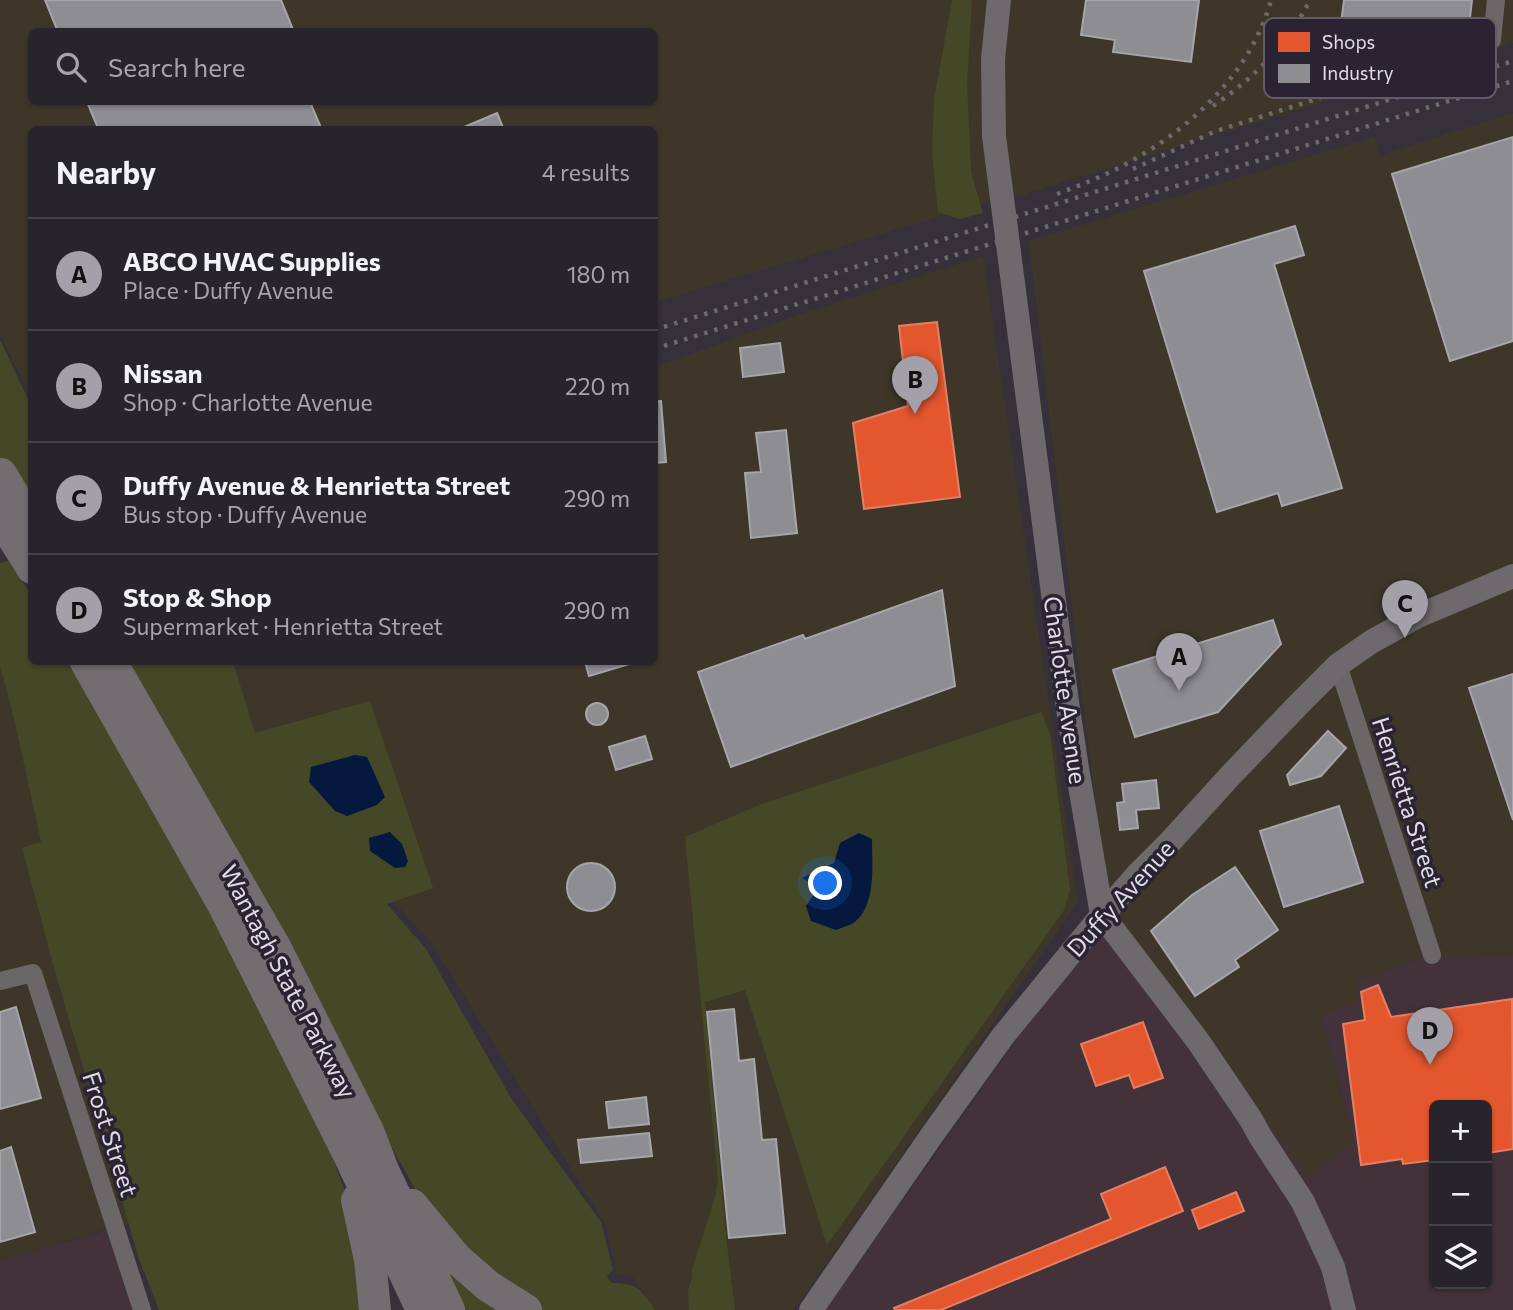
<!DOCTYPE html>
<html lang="en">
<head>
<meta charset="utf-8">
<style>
	:root { --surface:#28242c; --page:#302c34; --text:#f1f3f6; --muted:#a5a4a9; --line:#444148; --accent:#a4a0aa }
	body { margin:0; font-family:Commissioner,sans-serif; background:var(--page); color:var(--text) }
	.controls { position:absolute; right:21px; bottom:21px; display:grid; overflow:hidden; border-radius:10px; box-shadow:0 2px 5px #0004 }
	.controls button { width:63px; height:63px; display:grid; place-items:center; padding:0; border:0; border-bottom:2px solid var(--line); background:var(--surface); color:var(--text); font:35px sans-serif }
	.you { position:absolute; left:826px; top:884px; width:24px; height:24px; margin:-18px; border:5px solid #fff; border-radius:50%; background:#1a73e8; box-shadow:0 0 0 10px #1a73e833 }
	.badge { display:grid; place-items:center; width:46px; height:46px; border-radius:50%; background:var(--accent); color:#111; font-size:23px; font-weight:700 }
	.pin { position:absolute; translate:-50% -58px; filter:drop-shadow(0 2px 4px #0008) }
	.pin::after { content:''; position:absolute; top:37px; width:24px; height:21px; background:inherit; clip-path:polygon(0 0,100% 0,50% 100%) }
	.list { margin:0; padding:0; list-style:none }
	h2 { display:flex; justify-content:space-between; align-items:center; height:91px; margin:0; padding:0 28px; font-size:30px }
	h2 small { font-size:23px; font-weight:400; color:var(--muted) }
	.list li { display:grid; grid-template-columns:46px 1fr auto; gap:21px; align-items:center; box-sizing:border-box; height:112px; padding:0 28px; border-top:2px solid var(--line) }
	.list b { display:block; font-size:26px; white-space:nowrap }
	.list p { margin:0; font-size:23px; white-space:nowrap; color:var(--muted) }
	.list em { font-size:23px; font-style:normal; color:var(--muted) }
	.icon { flex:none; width:38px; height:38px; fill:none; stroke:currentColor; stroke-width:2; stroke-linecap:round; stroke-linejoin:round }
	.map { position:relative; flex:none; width:1513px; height:1310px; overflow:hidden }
	.search { position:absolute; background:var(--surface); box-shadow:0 2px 5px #0004; left:28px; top:28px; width:630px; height:77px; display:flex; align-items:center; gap:18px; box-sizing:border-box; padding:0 24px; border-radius:10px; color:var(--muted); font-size:26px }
	.panel { position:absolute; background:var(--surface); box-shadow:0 2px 5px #0004; left:28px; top:126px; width:630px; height:539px; border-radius:10px }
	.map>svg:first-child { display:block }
	.commercial { fill:#43323a; fill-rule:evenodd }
	.industrial { fill:#3e3729; fill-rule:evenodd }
	.green { fill:#454827 }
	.water { fill:#05183d }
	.shops { fill:#e4572e; stroke:#e37f65; stroke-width:2 }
	.industry { fill:#8d8d92; stroke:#a6a5ab; stroke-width:2 }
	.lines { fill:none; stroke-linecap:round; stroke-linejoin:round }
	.street { stroke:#6b6769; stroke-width:18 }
	.secondary { stroke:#6d696c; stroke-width:24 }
	.highway { stroke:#726d71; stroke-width:32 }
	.rail { stroke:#6c6a6d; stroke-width:4.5; stroke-dasharray:3.5 7; stroke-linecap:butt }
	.highway-bridge { stroke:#726d71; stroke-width:32 }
	.labels { text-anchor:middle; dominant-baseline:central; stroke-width:7; stroke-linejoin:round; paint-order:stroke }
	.street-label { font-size:24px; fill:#e0dce6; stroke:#2a2332 }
	.key { fill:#2a2332; stroke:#615a68; stroke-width:2 }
	.key-label { font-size:19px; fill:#e0dce6 }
</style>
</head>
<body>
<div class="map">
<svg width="1513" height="1310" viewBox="0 0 1513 1310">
	<rect width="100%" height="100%" fill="#35303a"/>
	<path class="commercial" d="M1109,909L1354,1142L1321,1014L1356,1002L1357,981L1420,958L1513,955V1310H825ZM1434,1105H1487V1284H1434Z
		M108,1230L132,1310H0V1260Z"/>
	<path class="industrial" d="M0,0H1513V43L1025,194L972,207L655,302L654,130H32L31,397L0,335ZM32,32H654V102H32Z
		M1513,113V955L1420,958L1358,981L1357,1002L1321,1014L1354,1142L1309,1177L1109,909L1085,719L1029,241L1374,137L1380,155Z
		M983,256L1078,902L794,1310H654L632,1276L617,1275L606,1226L431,942L167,662H654L655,367L798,315Z
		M0,665L15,723L41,843L22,848L54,968L129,1223L0,1260Z"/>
	<path class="green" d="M952,0H972L967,83L971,172L983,213L960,219L938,212L932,153L934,100Z
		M0,340L31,405V498L0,461Z
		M8,561L31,594L32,662H72L189,868L319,1123L344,1188L361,1255L367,1310H159L139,1259L54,968L22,848L41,842L15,723L0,665V563Z
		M122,662H233L255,733L370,701L433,888L387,904L426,949L511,1098L601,1222L613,1270L607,1276L611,1283C639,1283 640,1289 655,1310H541L509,1291L420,1198L390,1144L304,974L229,852L235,845L149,698Z
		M1041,712L1050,734L1070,890L1064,910L827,1245L745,990L705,1002L726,1236L735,1310H689L688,1289L692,1279V1270L715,1197L718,1179L685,837L759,805Z
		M433,1238L508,1310H460Z"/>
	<path class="water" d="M355,755L367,757L385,797L377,805L347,816L335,811L309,782L311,767Z
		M390,832L402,844L408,861L405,867L395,868L370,851L369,838Z
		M859,833L872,839C872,864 877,908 852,924C847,926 841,928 836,930L811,921L806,906L819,887L802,878L834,863L840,843Z"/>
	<path class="shops" d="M937,322L960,497L864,509L853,423L908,406L899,326Z
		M1378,985L1391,1017L1512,999L1513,1149L1487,1153V1105H1434V1160L1403,1164L1402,1159L1361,1165L1343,1024L1365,1020L1361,992Z
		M1143,1022L1163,1078L1134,1088L1129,1075L1096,1086L1081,1044Z
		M1165,1167L1183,1211L941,1310H895L894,1308L1111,1219L1101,1194Z
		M1236,1192L1244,1211L1199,1229L1192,1210Z"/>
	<path class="industry" d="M45,0H281L294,32H58Z
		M1086,0H1199L1191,62L1113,52L1115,40L1081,35Z
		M1344,0H1472L1467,44L1333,85Z
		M87,102H310L322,130H95L98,128Z
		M497,113L504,130H457Z
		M1513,137V341L1450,361L1392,174Z
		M1295,226L1304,255L1274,264L1342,488L1282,506L1278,493L1217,512L1144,271Z
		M780,343L784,372L743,377L740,348Z
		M661,401L666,462L654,463V402Z
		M786,430L797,533L751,538L745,473L761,472L756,433Z
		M942,590L955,686L731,767L698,672L803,635L805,639Z
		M1273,620L1281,644L1218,712L1135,737L1113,670Z
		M585,662H636L589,676Z
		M1513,674V820L1469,688Z
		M586 714a11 11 0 1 1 22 0a11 11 0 1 1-22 0Z
		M1328,731L1346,748L1321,776L1290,785L1287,775Z
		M645,736L652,759L616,770L609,747Z
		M1156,780L1159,808L1136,810L1138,828L1120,830L1117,803L1124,802L1122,784Z
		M1339,806L1363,882L1284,907L1260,831Z
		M567 887a24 24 0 1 1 48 0a24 24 0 1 1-48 0Z
		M1235,867L1278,930L1235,960L1239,967L1195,996L1151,931L1192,895Z
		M16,1007L41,1098L0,1109V1012Z
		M734,1009L739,1061L754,1059L762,1140L776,1139L785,1233L729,1238L707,1012Z
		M646,1097L649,1124L609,1128L606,1102Z
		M649,1133L652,1156L581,1163L578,1140Z
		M11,1147L35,1232L0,1242V1151Z"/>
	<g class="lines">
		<path class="street" d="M1492,40L1496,0
			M1338,665L1432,955
			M0,981L33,973L142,1310"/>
		<path class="secondary" d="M999,0L993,59L994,136L1067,702L1077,768L1102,915L1198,1041L1250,1118L1260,1136L1303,1202L1333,1267L1344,1310
			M811,1310L932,1135L1003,1036L1102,915L1139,873L1169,843L1230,776L1300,703L1338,665L1371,642L1418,616L1513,576"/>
		<path class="highway" d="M86,662L223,904L347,1151L422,1310
			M111,662L275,947L368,1131L383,1170L449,1310
			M357,1200L370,1259L375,1310
			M412,1205L456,1258L488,1286L526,1310"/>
		<path class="rail" d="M1213,106C1254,78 1287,45 1310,0
			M1133,169L1216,131L1320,98
			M1057,194C1086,183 1114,172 1140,156C1199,121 1253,67 1271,0
			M654,330L1513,61
			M654,349L1513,81
			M0,542L32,532"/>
		<path class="highway-bridge" d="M1,474L32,526
			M0,517L32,568"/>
	</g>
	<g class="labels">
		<g class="street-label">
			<text transform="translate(1066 690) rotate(82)">Charlotte Avenue</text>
			<text transform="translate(1408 802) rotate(72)">Henrietta Street</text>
			<text transform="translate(1120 898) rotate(-48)">Duffy Avenue</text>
			<text transform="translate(289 981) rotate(62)">Wantagh State Parkway</text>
			<text transform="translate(111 1134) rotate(72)">Frost Street</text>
		</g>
	</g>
	<rect x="1264" y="18" width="232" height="80" rx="10" class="key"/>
	<rect x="1278" y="32" width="32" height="20" fill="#e4572e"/>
	<rect x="1278" y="64" width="32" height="19" fill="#8d8d92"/>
	<g class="key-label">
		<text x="1322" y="49">Shops</text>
		<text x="1322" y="80">Industry</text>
	</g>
</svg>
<div class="controls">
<button>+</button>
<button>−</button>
<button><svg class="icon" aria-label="layers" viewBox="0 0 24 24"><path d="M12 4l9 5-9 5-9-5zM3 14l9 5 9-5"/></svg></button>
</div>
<div class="you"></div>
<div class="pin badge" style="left:1179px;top:691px">A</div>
<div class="pin badge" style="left:915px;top:414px">B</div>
<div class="pin badge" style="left:1405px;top:638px">C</div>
<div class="pin badge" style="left:1430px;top:1065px">D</div>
<div class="search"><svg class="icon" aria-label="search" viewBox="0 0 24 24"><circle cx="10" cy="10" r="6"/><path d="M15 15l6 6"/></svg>Search here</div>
<section class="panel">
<h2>Nearby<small>4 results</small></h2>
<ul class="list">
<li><span class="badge">A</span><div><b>ABCO HVAC Supplies</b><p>Place · Duffy Avenue</p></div><em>180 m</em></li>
<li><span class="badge">B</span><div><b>Nissan</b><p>Shop · Charlotte Avenue</p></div><em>220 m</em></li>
<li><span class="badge">C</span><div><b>Duffy Avenue &amp; Henrietta Street</b><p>Bus stop · Duffy Avenue</p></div><em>290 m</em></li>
<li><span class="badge">D</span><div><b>Stop &amp; Shop</b><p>Supermarket · Henrietta Street</p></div><em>290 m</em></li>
</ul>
</section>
</div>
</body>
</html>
